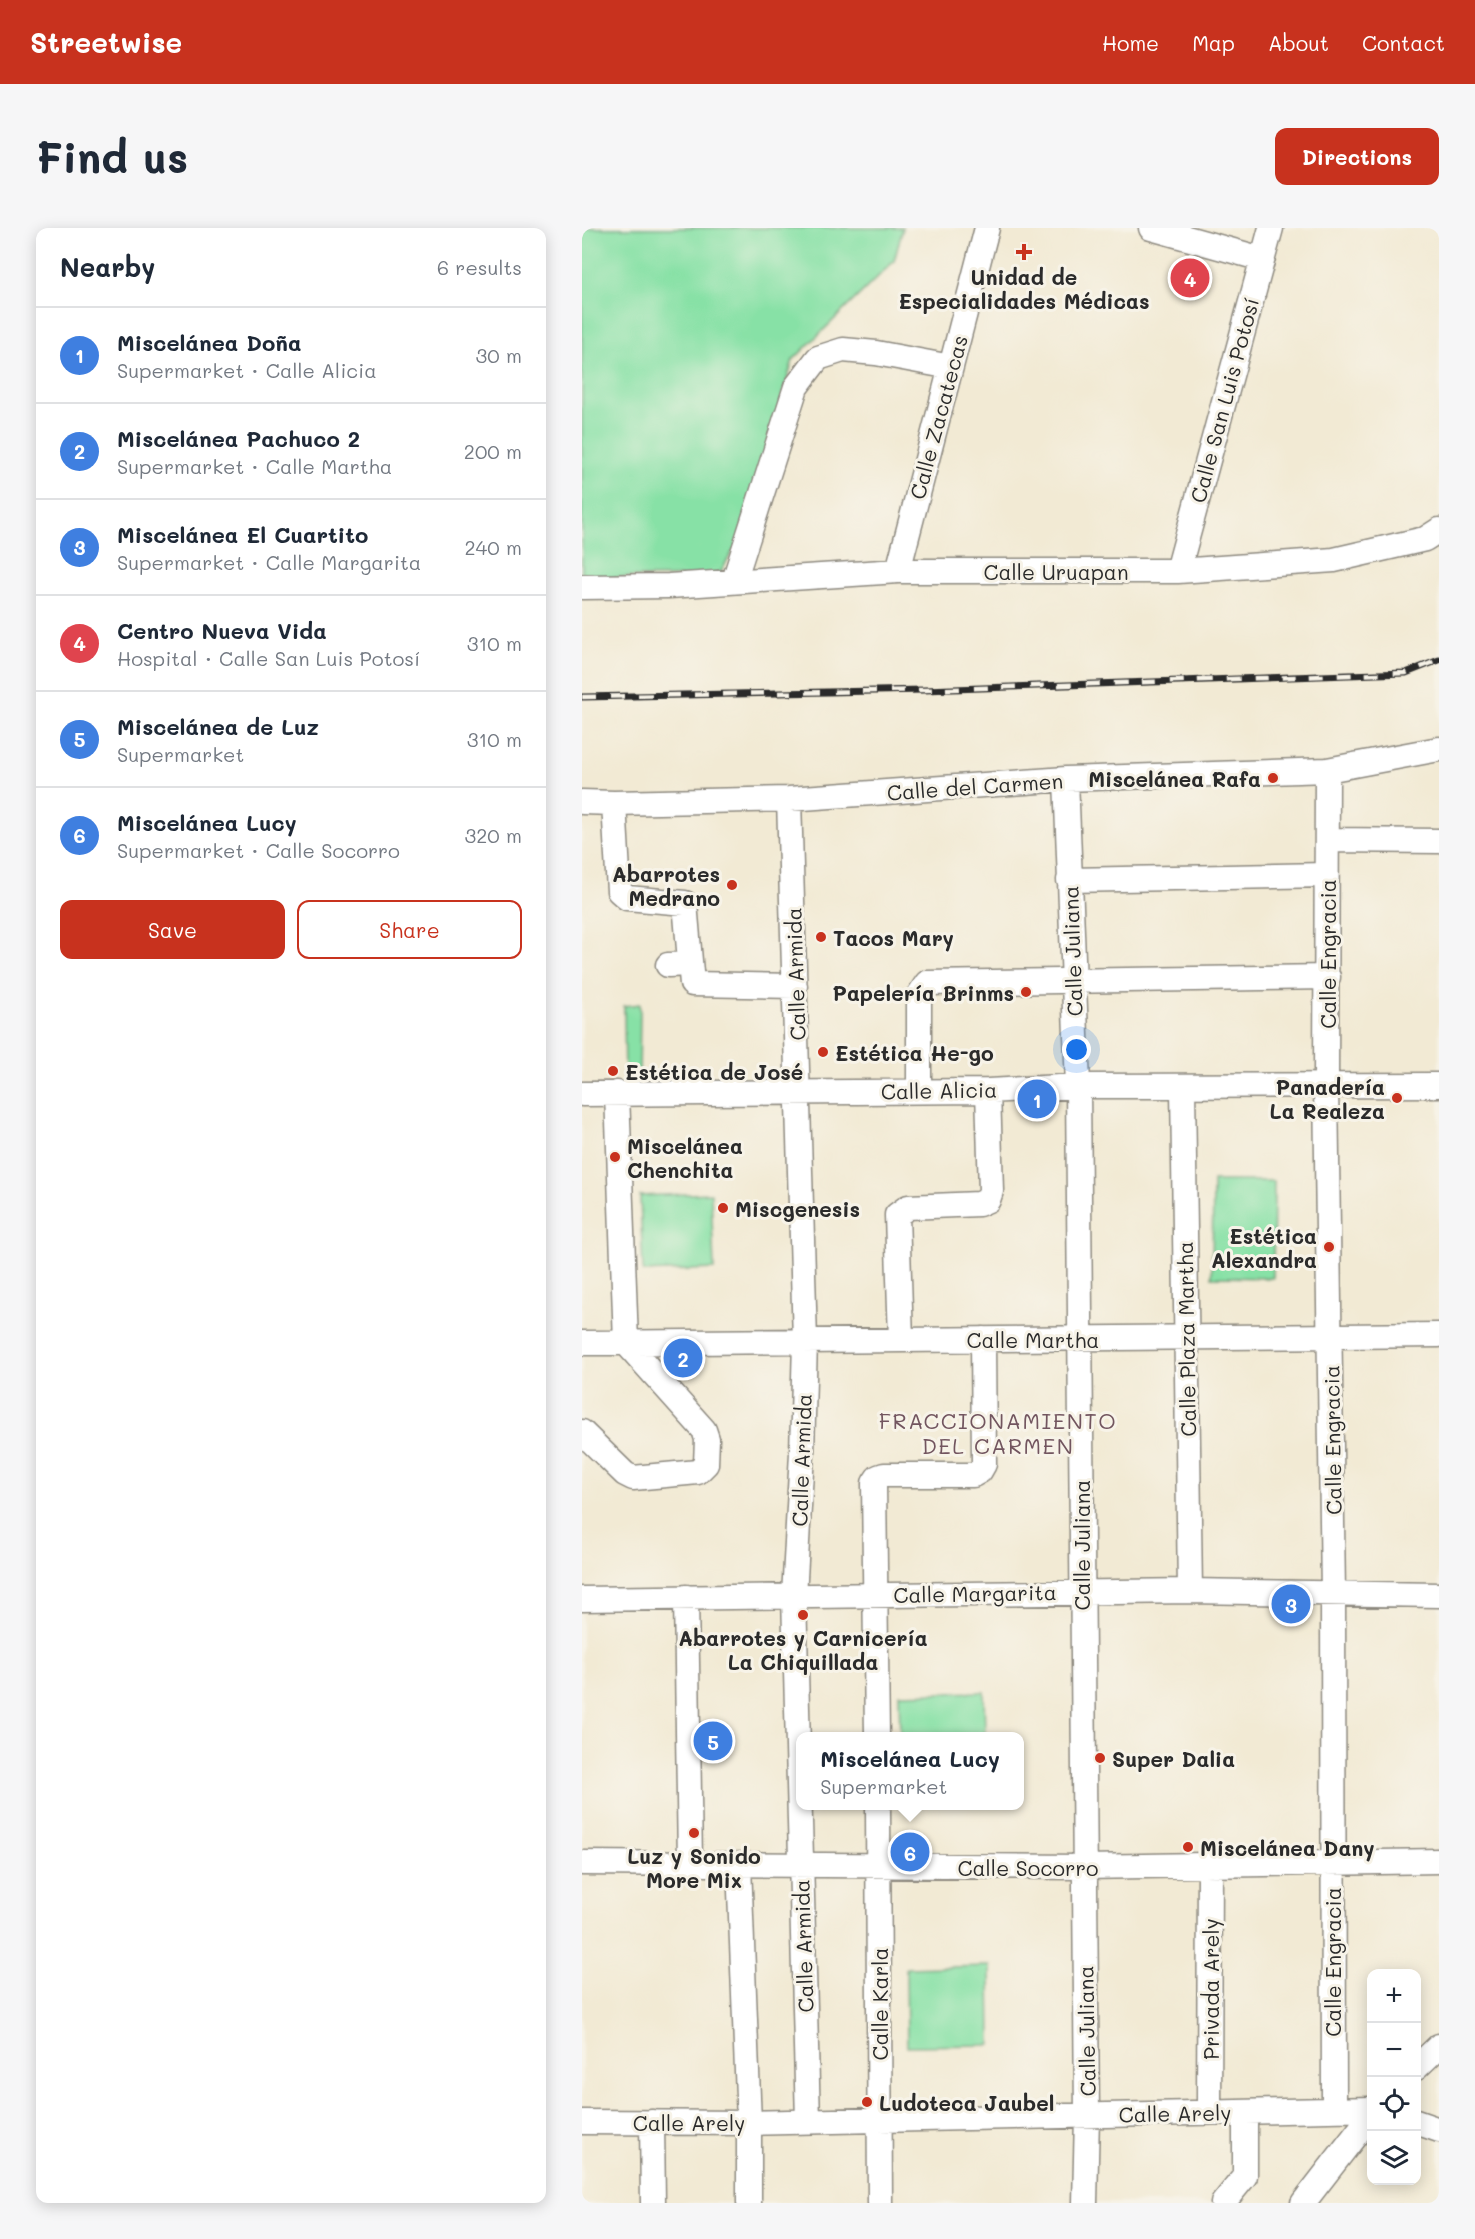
<!DOCTYPE html>
<html lang="en">
<head>
<meta charset="utf-8">
<style>
	:root { --surface:#fff; --page:#f6f6f7; --text:#1f2937; --muted:#747a83; --line:#e0e1e3; --accent:#c8321e }
	body { margin:0; font-family:Mali,sans-serif; background:var(--page); color:var(--text) }
	.controls { position:absolute; right:18px; bottom:18px; display:grid; overflow:hidden; border-radius:12px; box-shadow:0 3px 15px #0003 }
	.controls button { width:54px; height:54px; display:grid; place-items:center; padding:0; border:0; border-bottom:2px solid var(--line); background:var(--surface); color:var(--text); font:30px sans-serif }
	.you { position:absolute; left:495px; top:822px; width:21px; height:21px; margin:-15px; border:4px solid #fff; border-radius:50%; background:#1a73e8; box-shadow:0 0 0 9px #1a73e833 }
	.badge { display:grid; place-items:center; width:39px; height:39px; border-radius:50%; background:var(--accent); color:#fff; font-size:20px; font-weight:700 }
	.pin { position:absolute; translate:-50% -50%; border:3px solid #fff; box-shadow:0 2px 6px #0006 }
	.popup { position:absolute; left:214px; top:1504px; width:228px; height:78px; box-sizing:border-box; display:grid; place-content:center; border-radius:12px; background:var(--surface); filter:drop-shadow(0 2px 4px #0005); font-size:20px; white-space:nowrap; color:var(--muted) }
	.popup b { font-size:22px; color:var(--text) }
	.popup::after { content:''; position:absolute; left:50%; top:100%; margin-left:-12px; border:12px solid transparent; border-top-color:var(--surface) }
	.list { margin:0; padding:0; list-style:none }
	h2 { display:flex; justify-content:space-between; align-items:center; height:78px; margin:0; padding:0 24px; font-size:26px }
	h2 small { font-size:20px; font-weight:400; color:var(--muted) }
	.list li { display:grid; grid-template-columns:39px 1fr auto; gap:18px; align-items:center; box-sizing:border-box; height:96px; padding:0 24px; border-top:2px solid var(--line) }
	.list b { display:block; font-size:22px; white-space:nowrap }
	.list p { margin:0; font-size:20px; white-space:nowrap; color:var(--muted) }
	.list em { font-size:20px; font-style:normal; color:var(--muted) }
	.actions { display:flex; gap:12px; padding:18px 24px }
	.actions a { flex:1; padding:14px 0; border:2px solid var(--accent); border-radius:12px; text-align:center; font-size:21px; color:var(--accent) }
	.actions .main { background:var(--accent); color:#fff }
	.icon { flex:none; width:33px; height:33px; fill:none; stroke:currentColor; stroke-width:2; stroke-linecap:round; stroke-linejoin:round }
	.map { position:relative; flex:none; width:857px; height:1975px; overflow:hidden; border-radius:12px }
	header { display:flex; align-items:center; gap:36px; box-sizing:border-box; height:84px; padding:0 30px; background:var(--accent); color:#fff }
	header strong { font-size:28px }
	nav { display:flex; gap:33px; margin-inline-start:auto; font-size:21px }
	.intro { display:flex; align-items:center; justify-content:space-between; box-sizing:border-box; height:144px; padding:0 36px }
	h1 { margin:0; font-size:42px }
	.button { padding:15px 27px; border-radius:12px; background:var(--accent); color:#fff; font-size:21px; font-weight:700 }
	main { display:flex; gap:36px; padding:0 36px }
	aside { flex:1; background:var(--surface); border-radius:12px; box-shadow:0 3px 15px #0003 }
	.map>svg:first-child { display:block }
	.green { fill:#87e1a6; stroke:#598668; stroke-width:1.5 }
	.lines { fill:none; stroke-linecap:round; stroke-linejoin:round }
	.minor-casing { stroke:#8e8a80; stroke-width:27 }
	.minor { stroke:#fff; stroke-width:24 }
	.rail-casing { stroke:#2b2b2b; stroke-width:7 }
	.rail { stroke:#f7f3e8; stroke-width:4.5; stroke-dasharray:14; stroke-linecap:butt }
	.poi-dot { fill:#c8321e; stroke:#f7f3e8; stroke-width:2 }
	.labels { text-anchor:middle; dominant-baseline:central; stroke-width:6; stroke-linejoin:round; paint-order:stroke }
	.poi-label { font-size:21px; font-weight:bold; fill:#2b2b2b; stroke:#f7f3e8; text-anchor:start }
	.street-label { font-size:21px; fill:#2b2b2b; stroke:#f7f3e8 }
	.neighbourhood-label { font-size:22px; letter-spacing:1.5px; fill:#72555f; stroke:#f7f3e8 }
</style>
</head>
<body>
<header>
<strong>Streetwise</strong>
<nav><a>Home</a><a>Map</a><a>About</a><a>Contact</a></nav>
</header>
<div class="intro"><h1>Find us</h1><a class="button">Directions</a></div>
<main>
<aside>
<h2>Nearby<small>6 results</small></h2>
<ul class="list">
<li><span class="badge" style="background:#3f7fe0">1</span><div><b>Miscelánea Doña</b><p>Supermarket · Calle Alicia</p></div><em>30 m</em></li>
<li><span class="badge" style="background:#3f7fe0">2</span><div><b>Miscelánea Pachuco 2</b><p>Supermarket · Calle Martha</p></div><em>200 m</em></li>
<li><span class="badge" style="background:#3f7fe0">3</span><div><b>Miscelánea El Cuartito</b><p>Supermarket · Calle Margarita</p></div><em>240 m</em></li>
<li><span class="badge" style="background:#e0444e">4</span><div><b>Centro Nueva Vida</b><p>Hospital · Calle San Luis Potosí</p></div><em>310 m</em></li>
<li><span class="badge" style="background:#3f7fe0">5</span><div><b>Miscelánea de Luz</b><p>Supermarket</p></div><em>310 m</em></li>
<li><span class="badge" style="background:#3f7fe0">6</span><div><b>Miscelánea Lucy</b><p>Supermarket · Calle Socorro</p></div><em>320 m</em></li>
</ul>
<div class="actions"><a class="main">Save</a><a>Share</a></div>
</aside>
<div class="map">
<svg width="857" height="1975" viewBox="0 0 857 1975">
	<rect width="100%" height="100%" fill="#f7f3e8"/>
	<filter id="ink" filterUnits="userSpaceOnUse"><feTurbulence type="fractalNoise" baseFrequency=".0167" numOctaves="2"/><feDisplacementMap in="SourceGraphic" scale="12" xChannelSelector="R" yChannelSelector="G"/><feConvolveMatrix kernelMatrix="1 2 1 2 8 2 1 2 1" color-interpolation-filters="sRGB"/></filter>
	<filter id="wash" filterUnits="userSpaceOnUse"><feTurbulence type="fractalNoise" baseFrequency=".008" numOctaves="4" result="noise"/><feDisplacementMap in="SourceGraphic" scale="24" xChannelSelector="R" yChannelSelector="G"/><feGaussianBlur stdDeviation="1.35" result="paint"/><feColorMatrix in="noise" values="0 0 0 0 0 0 0 0 0 0 0 0 0 0 0 0 0 1.4 0 .05"/><feComposite in="paint" operator="in"/></filter>
	<g filter="url(#wash)">
		<rect width="100%" height="100%" fill="#f2ead4"/>
		<path class="green" d="M0,0H321L312,33L211,132L156,315L136,348L0,350Z
			M58,776L57,854H43L42,778Z
			M631,953H692L691,1050L630,1049Z
			M129,965L132,1041L61,1044L58,968Z
			M402,1464L403,1508H318L317,1466Z
			M408,1738L409,1817L325,1818L324,1740Z"/>
	</g>
	<g filter="url(#ink)">
		<g class="lines">
			<defs>
				<path id="minor" d="M569,0L680,31
					M316,343L405,0
					M596,343L689,0
					M152,353L214,159L236,130L261,122L294,125L369,139
					M0,359L87,358L316,343H596L752,332L843,311L857,302
					M745,542L744,857L751,1366L752,1882
					M484,551L496,858L505,1887L503,1975
					M207,571L223,1113L220,1225L212,1368L226,1893
					M0,574L32,575
					M745,612L857,613
					M487,652L744,647
					M86,737L107,736
					M213,758L110,756L103,675L45,670L37,663L32,575L207,571L484,551L745,542L857,521
					M601,860L608,1363
					M337,863V767L345,755L746,749
					M0,866L406,863L496,858L857,857
					M319,1112L315,987L326,979L397,976L406,972L409,963L406,863
					M0,1115L857,1107
					M0,1204L43,1246L51,1250L116,1244L124,1236L125,1211L122,1202L44,1115L35,865
					M104,1369L108,1635
					M0,1371L608,1363L857,1367
					M295,1508L292,1255L296,1249L302,1247H391L398,1243L402,1236L401,1111
					M296,1578L298,1975
					M0,1635L502,1639L857,1633
					M157,1637L167,1895V1975
					M834,1840L857,1818
					M627,1884L628,1638
					M0,1894L167,1895L790,1881
					M70,1894L71,1975
					M834,1894L857,1902
					M641,1975L663,1948V1884
					M721,1975L790,1886"/>
			</defs>
			<use href="#minor" class="minor-casing"/>
			<use href="#minor" class="minor"/>
			<defs>
				<path id="rail" d="M0,469L342,462L824,445L857,432"/>
			</defs>
			<use href="#rail" class="rail-casing"/>
			<use href="#rail" class="rail"/>
		</g>
	</g>
	<g class="poi-dot">
		<path d="M439 15h6v6h6v6h-6v6h-6v-6h-6v-6h6z"/>
		<circle cx="691" cy="550" r="6"/>
		<circle cx="150" cy="657" r="6"/>
		<circle cx="239" cy="709" r="6"/>
		<circle cx="444" cy="764" r="6"/>
		<circle cx="241" cy="824" r="6"/>
		<circle cx="31" cy="843" r="6"/>
		<circle cx="815" cy="870" r="6"/>
		<circle cx="33" cy="929" r="6"/>
		<circle cx="141" cy="980" r="6"/>
		<circle cx="747" cy="1019" r="6"/>
		<circle cx="221" cy="1387" r="6"/>
		<circle cx="518" cy="1530" r="6"/>
		<circle cx="112" cy="1605" r="6"/>
		<circle cx="606" cy="1619" r="6"/>
		<circle cx="285" cy="1874" r="6"/>
	</g>
	<g class="labels">
		<g class="poi-label">
			<text x="442" y="48" text-anchor="middle">Unidad de<tspan x="442" dy="24">Especialidades Médicas</tspan></text>
			<text x="679" y="550" text-anchor="end">Miscelánea Rafa</text>
			<text x="138" y="645" text-anchor="end">Abarrotes<tspan x="138" dy="24">Medrano</tspan></text>
			<text x="251" y="709">Tacos Mary</text>
			<text x="432" y="764" text-anchor="end">Papelería Brinms</text>
			<text x="253" y="824">Estética He-go</text>
			<text x="43" y="843">Estética de José</text>
			<text x="803" y="858" text-anchor="end">Panadería<tspan x="803" dy="24">La Realeza</tspan></text>
			<text x="45" y="917">Miscelánea<tspan x="45" dy="24">Chenchita</tspan></text>
			<text x="153" y="980">Miscgenesis</text>
			<text x="735" y="1007" text-anchor="end">Estética<tspan x="735" dy="24">Alexandra</tspan></text>
			<text x="221" y="1409" text-anchor="middle">Abarrotes y Carnicería<tspan x="221" dy="24">La Chiquillada</tspan></text>
			<text x="530" y="1530">Super Dalia</text>
			<text x="618" y="1619">Miscelánea Dany</text>
			<text x="112" y="1627" text-anchor="middle">Luz y Sonido<tspan x="112" dy="24">More Mix</tspan></text>
			<text x="297" y="1874">Ludoteca Jaubel</text>
		</g>
		<g class="street-label">
			<text transform="translate(642 172) rotate(-75)">Calle San Luis Potosí</text>
			<text transform="translate(356 189) rotate(-75)">Calle Zacatecas</text>
			<text x="474" y="343">Calle Uruapan</text>
			<text transform="translate(393 558) rotate(-4)">Calle del Carmen</text>
			<text transform="translate(490 723) rotate(-92)">Calle Juliana</text>
			<text transform="translate(745 726) rotate(-90)">Calle Engracia</text>
			<text transform="translate(213 746) rotate(-92)">Calle Armida</text>
			<text transform="translate(357 862) rotate(-1)">Calle Alicia</text>
			<text x="451" y="1111">Calle Martha</text>
			<text transform="translate(604 1111) rotate(-91)">Calle Plaza Martha</text>
			<text transform="translate(750 1212) rotate(-91)">Calle Engracia</text>
			<text transform="translate(219 1232) rotate(-88)">Calle Armida</text>
			<text transform="translate(499 1317) rotate(-90)">Calle Juliana</text>
			<text transform="translate(393 1365) rotate(-1)">Calle Margarita</text>
			<text x="446" y="1639">Calle Socorro</text>
			<text transform="translate(221 1718) rotate(-92)">Calle Armida</text>
			<text transform="translate(750 1734) rotate(-90)">Calle Engracia</text>
			<text transform="translate(628 1761) rotate(-90)">Privada Arely</text>
			<text transform="translate(297 1776) rotate(-90)">Calle Karla</text>
			<text transform="translate(504 1803) rotate(-91)">Calle Juliana</text>
			<text transform="translate(593 1885) rotate(-1)">Calle Arely</text>
			<text x="107" y="1894">Calle Arely</text>
		</g>
		<g class="neighbourhood-label">
			<text x="416" y="1192">FRACCIONAMIENTO<tspan x="416" dy="25">DEL CARMEN</tspan></text>
		</g>
	</g>
</svg>
<div class="controls">
<button>+</button>
<button>−</button>
<button><svg class="icon" aria-label="locate" viewBox="0 0 24 24"><circle cx="12" cy="12" r="6"/><path d="M12 2v4M12 18v4M2 12h4M18 12h4"/></svg></button>
<button><svg class="icon" aria-label="layers" viewBox="0 0 24 24"><path d="M12 4l9 5-9 5-9-5zM3 14l9 5 9-5"/></svg></button>
</div>
<div class="you"></div>
<div class="pin badge" style="left:455px;top:871px;background:#3f7fe0">1</div>
<div class="pin badge" style="left:101px;top:1130px;background:#3f7fe0">2</div>
<div class="pin badge" style="left:709px;top:1376px;background:#3f7fe0">3</div>
<div class="pin badge" style="left:608px;top:50px;background:#e0444e">4</div>
<div class="pin badge" style="left:131px;top:1513px;background:#3f7fe0">5</div>
<div class="pin badge" style="left:328px;top:1624px;background:#3f7fe0">6</div>
<div class="popup"><b>Miscelánea Lucy</b>Supermarket</div>
</div>
</main>
</body>
</html>
